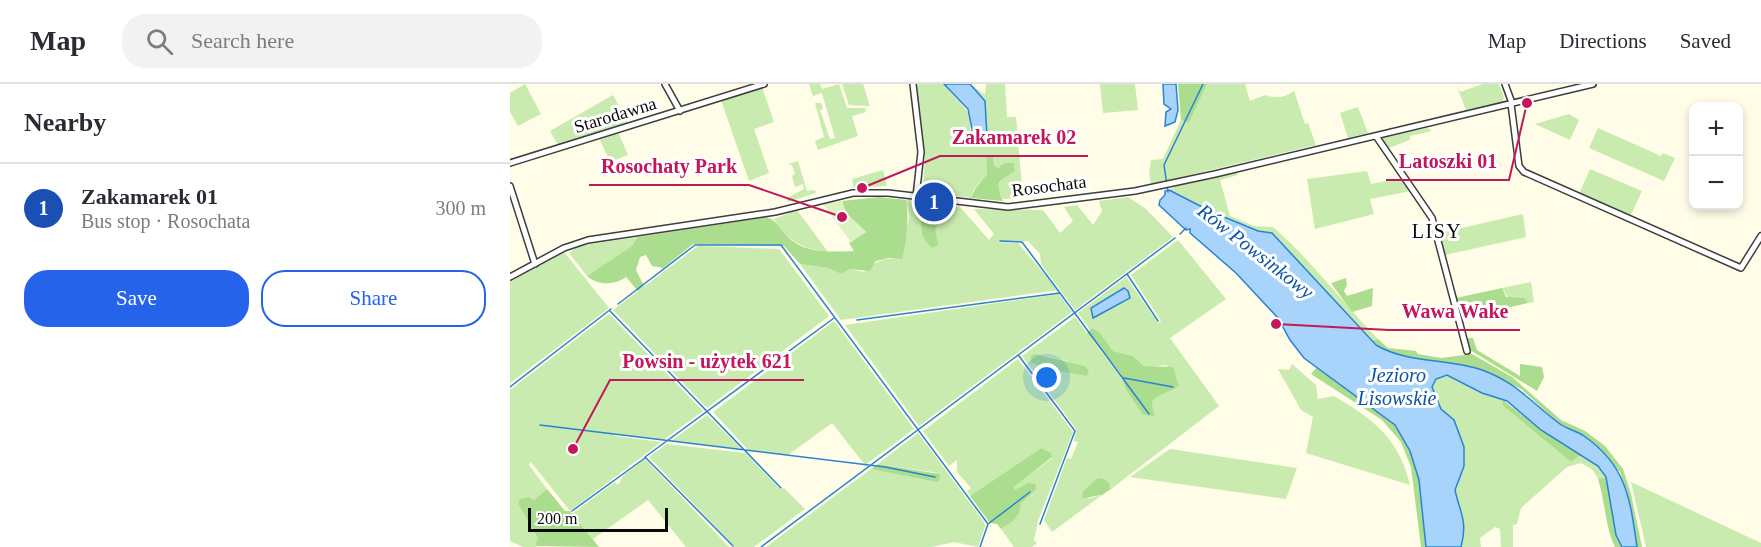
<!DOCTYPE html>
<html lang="en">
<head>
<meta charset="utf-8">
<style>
	:root { --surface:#fff; --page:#f2f2f3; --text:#2b2b33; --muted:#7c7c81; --line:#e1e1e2; --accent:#2563eb }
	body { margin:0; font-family:Georgia,serif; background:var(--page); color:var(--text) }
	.controls { position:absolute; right:18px; top:18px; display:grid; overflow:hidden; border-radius:12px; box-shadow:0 3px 9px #0003 }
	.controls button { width:54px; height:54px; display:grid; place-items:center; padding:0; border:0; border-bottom:2px solid var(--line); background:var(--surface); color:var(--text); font:30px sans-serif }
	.scale { position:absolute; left:18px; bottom:15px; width:140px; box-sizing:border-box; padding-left:6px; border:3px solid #0a0a0a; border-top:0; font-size:16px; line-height:21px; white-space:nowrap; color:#0a0a0a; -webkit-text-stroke:4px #fff; paint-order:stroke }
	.you { position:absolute; left:537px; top:294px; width:21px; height:21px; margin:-15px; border:4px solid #fff; border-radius:50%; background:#1a73e8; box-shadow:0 0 0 9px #1a73e833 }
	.badge { display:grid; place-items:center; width:39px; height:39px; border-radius:50%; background:var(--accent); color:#fff; font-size:20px; font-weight:700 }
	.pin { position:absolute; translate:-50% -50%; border:3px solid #fff; box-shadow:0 2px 6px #0006 }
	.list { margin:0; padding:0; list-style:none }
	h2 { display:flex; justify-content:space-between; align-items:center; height:78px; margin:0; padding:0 24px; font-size:26px }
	h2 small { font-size:20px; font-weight:400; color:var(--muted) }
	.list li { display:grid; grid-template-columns:39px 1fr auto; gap:18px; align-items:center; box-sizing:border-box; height:90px; padding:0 24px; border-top:2px solid var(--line) }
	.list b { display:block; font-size:22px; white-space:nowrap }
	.list p { margin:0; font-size:20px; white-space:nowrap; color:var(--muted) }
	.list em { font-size:20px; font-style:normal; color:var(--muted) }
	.actions { display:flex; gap:12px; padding:18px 24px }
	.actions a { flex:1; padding:14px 0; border:2px solid var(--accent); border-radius:24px; text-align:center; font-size:21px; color:var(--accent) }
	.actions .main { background:var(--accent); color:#fff }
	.icon { flex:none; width:33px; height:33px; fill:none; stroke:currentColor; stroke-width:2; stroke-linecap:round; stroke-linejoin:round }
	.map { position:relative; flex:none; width:1251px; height:463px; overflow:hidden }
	header { display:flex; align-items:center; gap:36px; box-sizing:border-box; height:84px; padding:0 30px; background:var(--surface); border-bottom:2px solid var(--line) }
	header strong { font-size:28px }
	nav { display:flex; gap:33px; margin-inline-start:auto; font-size:21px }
	.search { width:420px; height:54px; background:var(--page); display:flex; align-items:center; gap:15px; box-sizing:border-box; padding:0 21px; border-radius:24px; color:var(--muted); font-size:22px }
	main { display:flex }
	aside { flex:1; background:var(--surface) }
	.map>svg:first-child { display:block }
	.green { fill:#c9ebaf; fill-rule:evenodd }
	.forest { fill:#aadd8d }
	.pitch { fill:#ddf2c1 }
	.water { fill:#a8d4fb; stroke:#2a82d7; stroke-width:1.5 }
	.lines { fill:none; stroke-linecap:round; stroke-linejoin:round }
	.stream { stroke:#2a82d7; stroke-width:1.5 }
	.minor-casing { stroke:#3d3d3d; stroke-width:8 }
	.minor { stroke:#fff; stroke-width:5 }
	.labels { text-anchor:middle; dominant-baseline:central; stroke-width:6; stroke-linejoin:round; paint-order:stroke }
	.street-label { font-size:18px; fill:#0a0a0a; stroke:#fff }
	.neighbourhood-label { font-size:20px; letter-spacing:1.5px; fill:#0a0a0a; stroke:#fff }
	.water-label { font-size:20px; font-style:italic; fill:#0c54a3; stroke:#fff }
	.leader { fill:none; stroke:#c2185b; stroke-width:2 }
	.callout-dot { fill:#c2185b; stroke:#fff; stroke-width:2 }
	.callout-label { font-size:20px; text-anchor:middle; font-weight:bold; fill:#c2185b; stroke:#fff; stroke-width:6; stroke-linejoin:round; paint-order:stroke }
</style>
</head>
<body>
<header>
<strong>Map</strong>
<div class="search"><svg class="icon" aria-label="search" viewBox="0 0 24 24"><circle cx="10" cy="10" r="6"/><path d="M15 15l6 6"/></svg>Search here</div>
<nav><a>Map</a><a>Directions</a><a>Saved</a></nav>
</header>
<main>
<aside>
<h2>Nearby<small></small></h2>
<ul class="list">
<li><span class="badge" style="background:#1a4fb4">1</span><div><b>Zakamarek 01</b><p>Bus stop · Rosochata</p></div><em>300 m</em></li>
</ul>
<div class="actions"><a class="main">Save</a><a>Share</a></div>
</aside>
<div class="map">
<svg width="1251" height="463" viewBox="0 0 1251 463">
	<rect width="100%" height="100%" fill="#fffce7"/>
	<path class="green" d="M15,0L31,30L8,42L0,28V9Z
		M299,0H310L312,5L329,0L337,24H355L356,28L342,32L348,52L308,66L305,57L314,53L305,19H311L313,25L310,26L320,55L325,54L312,9L303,12Z
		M332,0H353L360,22L339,21Z
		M405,0H434C448,20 463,22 460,49L475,17L460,0L475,11L476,0H495L497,33H506L513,114L493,115C481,101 494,94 505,87L504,79L488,84L484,81L483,73H476L477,90L464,105L461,114L413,108L415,70Z
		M590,0H625L628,26L593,29Z
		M697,0H735L740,17L755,11C766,15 774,14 784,7L795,40L798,39L806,61L641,100L639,89L641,76L653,75L671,36L679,39Z
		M946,0L950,8L973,0H989L994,14L992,18L956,26Z
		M252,3L264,38L244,45L259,89L239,97L211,16Z
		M103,11L118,39L48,61L40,47Z
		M848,23L858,49L838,54L830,29Z
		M1059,30L1069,36L1060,56L1025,40Z
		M918,44L922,47L900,52V56L876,65L871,57L875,52Z
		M1088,44L1151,72L1153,69L1165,74L1154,97L1079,64Z
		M108,48L118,71L100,78L89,54Z
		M288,77L297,107L305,106L306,109L278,118L277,114L294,105L293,100L285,103L282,92L285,90L282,81L278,80Z
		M1080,85L1132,107L1120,133L1069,110Z
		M373,86L377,102L344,104L342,95Z
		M857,87L861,100L892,94L901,107L860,115L864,130L805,145L797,95Z
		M727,88L728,91L710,96L720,132L744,142L763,143C802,177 832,218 868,255L862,257L762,149L748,147L702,128L659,106L668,101Z
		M618,113L636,125L663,153L565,226L531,180L530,170L518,157L486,158L508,159L548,206L331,236L290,180L318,184L331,190L340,185L354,188C366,177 375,173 392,175L399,132L396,116L450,123L479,156L484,150L464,125L533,126L550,149L563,137L554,123L567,121L583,141L592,127L589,117Z
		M287,126L318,168C293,165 278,158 264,135Z
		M1013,130L1016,153L935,171L930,149Z
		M128,153L122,163L77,192L59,169L68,162Z
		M668,156L716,215L660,254L709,322L601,405V402L577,415L592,411L542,448L534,436L557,374L561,375L568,358L564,357L566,345L512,272L565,233L612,295L615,304L643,325L642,317L654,307L664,306L668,297C655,272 657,285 634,282L623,272L603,267L590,249L580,246L568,229L616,193L648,239L651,237L621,191ZM532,271L575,282V292L535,285Z
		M188,162L269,165L319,232L197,324L103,226Z
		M54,168L99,224L0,299V198Z
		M1021,198L1024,218L1018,219L1013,214H998L992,204Z
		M549,210L562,228L409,342L335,241Z
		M99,230L193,327L153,356L103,350L105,352L151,358L60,427L21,378L19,381L37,405L24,416L19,413L11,415L8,420L28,454L26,463H13L0,457V306Z
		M324,237L404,345L355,381L322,339L278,371L239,367L203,328Z
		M508,275L563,348L528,437L524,456L527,459L522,463H504L491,445C512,431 513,426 504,403L542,374L531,364L460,412L457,407L461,404L447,388V376L439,382L413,347Z
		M782,280L806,301L808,315L824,312C863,335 889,354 900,401L796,369L803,333L791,326L768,285L779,286Z
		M937,291L972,309L993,316L992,321L1061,378L1072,370L1088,382L1096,393L1088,395L1083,386L1071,379L1057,383L1011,424L1007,440L1003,441V463H991L990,445L985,443L970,454L971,463H951C958,437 951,429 945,406L954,382V363L944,336L931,326L922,303L926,295Z
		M197,331L232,365L161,357Z
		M408,349L474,438L475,442L468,463L444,458L422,463H256L361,385L385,389H429L368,380Z
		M157,360L235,369L271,406L274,404L295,425L244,463H225L139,373Z
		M660,365L787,384L776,415L620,393Z
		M135,375L219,463H176L138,416L83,455L62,430L105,398L108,401L113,392Z
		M1121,398L1251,459V463H1136Z"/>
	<path class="forest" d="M668,0H697L679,39L671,36Z
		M476,72L483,73L484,81L488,84L495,79H504L505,87C489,98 484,97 493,117L461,114L465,105L477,90Z
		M369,113L396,116C399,136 397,155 392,175L379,174L366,177L360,187L340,185L331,190L318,184L290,180L274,162L183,160L153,184L142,182L136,171L130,173L126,186L134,202L128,207L116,193C105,201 88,202 77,192L121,163L128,153L257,133C266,136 270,145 277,152C294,170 320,168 344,167L339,159L356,148L336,129L332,117Z
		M418,128L427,129L431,133L425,146L428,161L422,164C412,155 411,148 411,134Z
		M836,194L837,201L834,207L837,212L863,204L862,222L842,228L821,199Z
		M992,204L996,213L1014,214L1018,219L952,234L946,214Z
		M582,244L590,249L603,267L623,272L634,282L663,283L669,302C660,309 652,308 642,317L644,332L633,331L615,304L611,290L577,249Z
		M957,254H963L967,266L1010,292V280L1032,283L1034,293L1027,307L960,266Z
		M868,255L878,264L906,267L908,270L931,274L962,270L1002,293L1051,336L1075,347L1095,362L1113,385L1121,410L1132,463H1127L1117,408L1110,388L1072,351L1051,341L1011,305L973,286L882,271L862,257Z
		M525,270L575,282L579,287L576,292L535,285L521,278V272Z
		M807,283L885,340L900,367L910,396L916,463H911L901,383L891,358L872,336L801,290Z
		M993,316L1031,346L1072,370L1061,378L992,321Z
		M531,364L541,369L542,373L504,403L505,406L518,399L525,400L526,405L511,419L509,429L503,437L491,445L487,440L480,439L460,412Z
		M368,380L429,390L430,394L428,398L361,385Z
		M1096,393L1106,451L1112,463H1105C1095,442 1095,417 1088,395Z
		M592,394L599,399L601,405L592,411L572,414L573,408L586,395Z
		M37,405L55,427H60L89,463L25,462L28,454L8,420L10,415L19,413L24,416Z"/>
	<path class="pitch" d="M332,117L336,129L356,148L341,158L313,120Z"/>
	<path class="water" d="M434,0H460L475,17L477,52L475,56L470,58L464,55L458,25Z
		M653,0H666L668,26L665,38L655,42L656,28L661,25L654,20Z
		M659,106L702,128L748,147L762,149L866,261C898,280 938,274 972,286C1006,298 1023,320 1050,340C1057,345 1067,347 1074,352C1117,382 1120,415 1127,463H1112L1106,451L1096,393L1088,382L1031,346L997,317L972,309L937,291L926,295L922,303L931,325L944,336L954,363V382L945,406C950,429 958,437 951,463H916L909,396L900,367L885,341L794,274L780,256L768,234L726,189L680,149V145L676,146L649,121L650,116L655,111V107Z
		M614,204L618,207L620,214L583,234L581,224Z"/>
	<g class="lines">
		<path class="stream" d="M658,108L654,81L693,0
			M670,150L676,144
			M490,157L512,158L550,209
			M617,190L648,237
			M108,220L185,161H271L478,440
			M100,227L271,404
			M347,236L550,209L639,330
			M509,272L565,347L530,440
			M614,294L663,303
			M0,303L101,225
			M30,341L375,383L425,393
			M62,427L135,374
			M223,462L135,373L324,234
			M251,463L665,154
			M470,463L478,440L520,408"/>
		<defs>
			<path id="minor" d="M155,0L170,27
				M403,0L411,68L406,113
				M995,0L1002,19
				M1001,20L1009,82L1014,88L1231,184L1251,152
				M866,52L922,134L957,267
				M0,79L254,0
				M0,102L25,180
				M0,193L54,164L78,156L265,128L343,109H378L498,123L625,107L705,90L1083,0"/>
		</defs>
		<use href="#minor" class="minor-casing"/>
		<use href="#minor" class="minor"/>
	</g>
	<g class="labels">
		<g class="street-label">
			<text transform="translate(105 31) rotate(-17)">Starodawna</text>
			<text transform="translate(539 102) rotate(-7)">Rosochata</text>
		</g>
		<g class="neighbourhood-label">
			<text x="927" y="147">LISY</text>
		</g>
		<g class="water-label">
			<text transform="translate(746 167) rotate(38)">Rów Powsinkowy</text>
			<text x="887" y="291">Jezioro<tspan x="887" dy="23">Lisowskie</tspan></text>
		</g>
	</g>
	<path class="leader" d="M352 104L430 72H578M1017 19L999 96H876M332 133L239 101H79M766 240L879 246H1010M63 365L100 296H294"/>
	<g class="callout-dot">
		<circle cx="352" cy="104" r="6"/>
		<circle cx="1017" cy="19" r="6"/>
		<circle cx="332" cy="133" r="6"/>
		<circle cx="766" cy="240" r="6"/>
		<circle cx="63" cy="365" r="6"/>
	</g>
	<g class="callout-label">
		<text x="504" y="60">Zakamarek 02</text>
		<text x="938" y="84">Latoszki 01</text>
		<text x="159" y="89">Rosochaty Park</text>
		<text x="945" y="234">Wawa Wake</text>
		<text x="197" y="284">Powsin - użytek 621</text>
	</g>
</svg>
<div class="controls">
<button>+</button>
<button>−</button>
</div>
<div class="scale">200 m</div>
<div class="you"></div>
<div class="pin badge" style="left:424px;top:118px;background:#1a4fb4">1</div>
</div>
</main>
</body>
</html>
